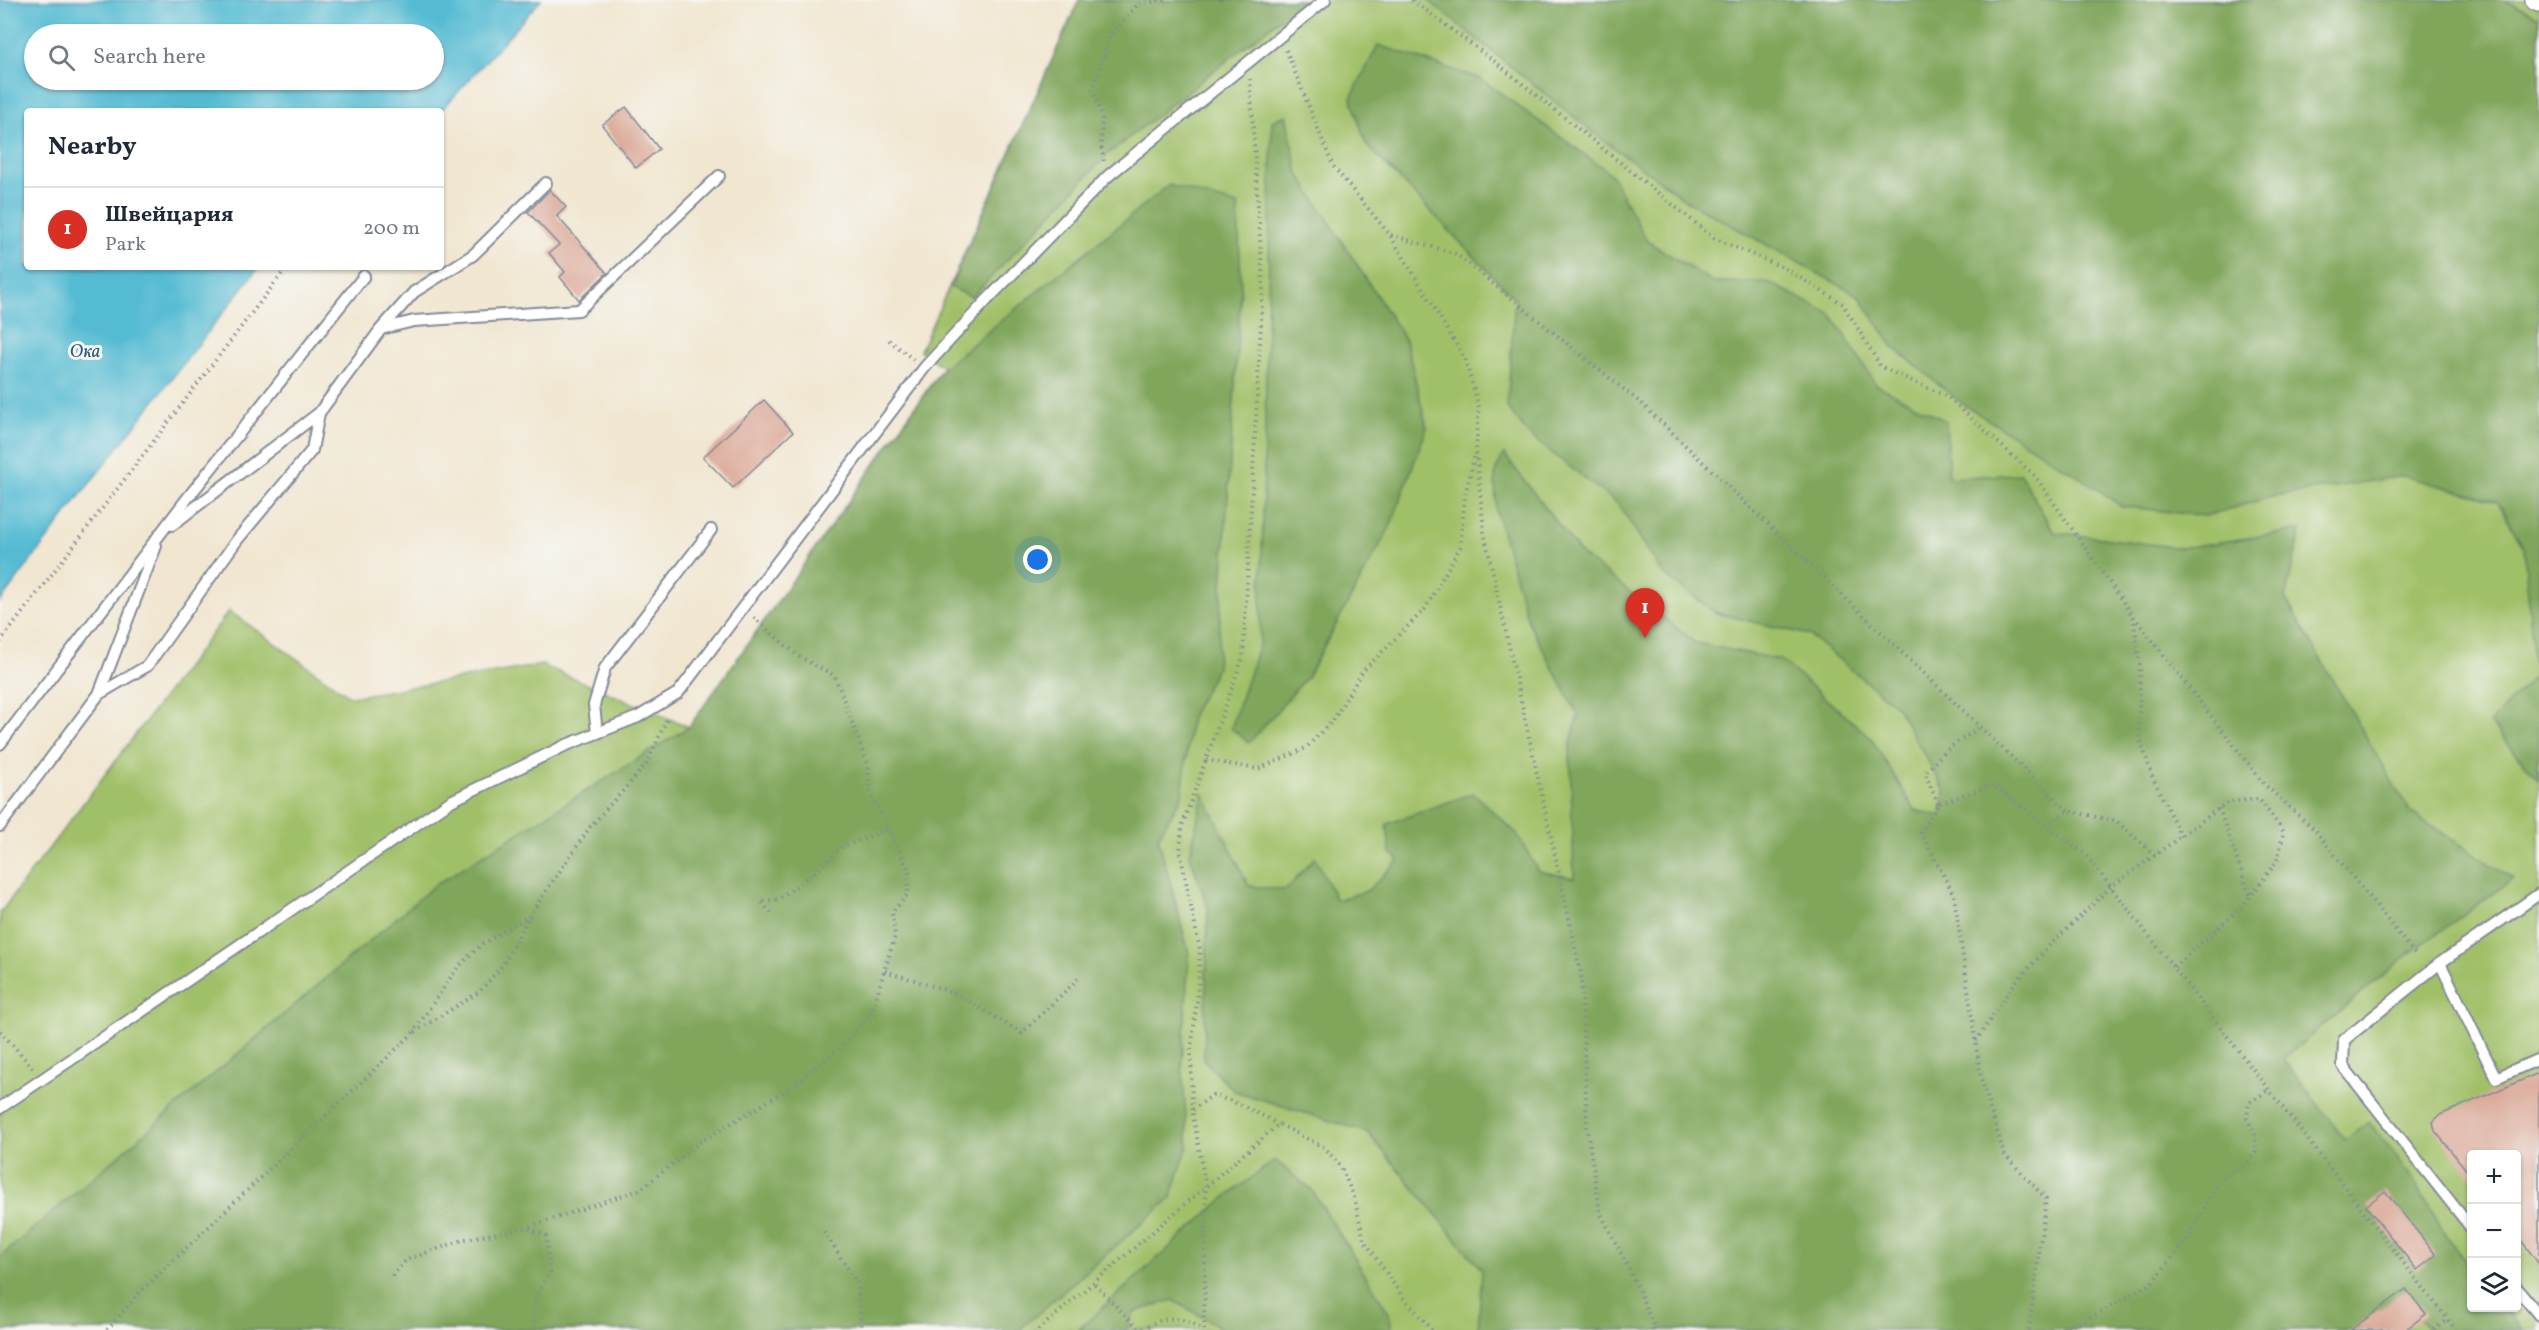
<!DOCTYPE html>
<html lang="en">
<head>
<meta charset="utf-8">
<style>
	:root { --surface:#fff; --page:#f6f6f7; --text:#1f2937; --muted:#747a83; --line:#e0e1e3; --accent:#d93025 }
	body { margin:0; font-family:Vollkorn,serif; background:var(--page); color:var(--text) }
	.controls { position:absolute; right:18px; bottom:18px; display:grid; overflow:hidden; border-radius:6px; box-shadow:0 2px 4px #0004 }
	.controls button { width:54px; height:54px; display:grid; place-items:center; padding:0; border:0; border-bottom:2px solid var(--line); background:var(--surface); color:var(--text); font:30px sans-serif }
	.you { position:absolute; left:1038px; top:560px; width:21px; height:21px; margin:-15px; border:4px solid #fff; border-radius:50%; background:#1a73e8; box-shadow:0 0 0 9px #1a73e833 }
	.badge { display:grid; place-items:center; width:39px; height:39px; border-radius:50%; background:var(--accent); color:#fff; font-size:20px; font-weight:700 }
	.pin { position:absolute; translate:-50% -50px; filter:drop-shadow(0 2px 3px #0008) }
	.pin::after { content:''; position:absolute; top:32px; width:21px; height:18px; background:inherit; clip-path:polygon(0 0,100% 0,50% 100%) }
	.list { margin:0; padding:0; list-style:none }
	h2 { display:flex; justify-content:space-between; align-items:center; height:78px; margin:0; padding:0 24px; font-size:26px }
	h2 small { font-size:20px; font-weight:400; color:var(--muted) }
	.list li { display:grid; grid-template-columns:39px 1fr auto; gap:18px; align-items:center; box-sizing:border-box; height:84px; padding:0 24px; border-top:2px solid var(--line) }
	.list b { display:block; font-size:22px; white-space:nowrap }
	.list p { margin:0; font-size:20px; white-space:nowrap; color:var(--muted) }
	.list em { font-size:20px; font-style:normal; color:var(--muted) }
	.icon { flex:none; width:33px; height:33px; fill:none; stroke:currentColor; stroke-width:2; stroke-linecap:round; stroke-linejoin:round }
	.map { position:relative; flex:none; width:2539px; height:1330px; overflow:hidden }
	.search { position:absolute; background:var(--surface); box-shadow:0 2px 4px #0004; left:24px; top:24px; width:420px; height:66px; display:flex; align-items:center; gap:15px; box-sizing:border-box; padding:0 21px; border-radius:33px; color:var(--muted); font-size:22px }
	.panel { position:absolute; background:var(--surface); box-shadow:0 2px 4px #0004; left:24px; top:108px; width:420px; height:162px; border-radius:6px }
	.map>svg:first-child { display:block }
	.green { fill:#a0c068; stroke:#5e7863; stroke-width:1.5; fill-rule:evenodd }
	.forest { fill:#80a65c; stroke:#4e6a5d; stroke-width:1.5 }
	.water { fill:#55bbd3; stroke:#387598; stroke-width:1.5; fill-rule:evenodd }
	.building { fill:#dbaa9a }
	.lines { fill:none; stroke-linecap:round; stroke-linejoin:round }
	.service-casing { stroke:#868b98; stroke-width:14 }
	.minor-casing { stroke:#868b98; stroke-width:24 }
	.path { stroke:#868b98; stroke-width:4; stroke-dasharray:1.5 4.5; stroke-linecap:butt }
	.service { stroke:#fff; stroke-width:10 }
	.minor { stroke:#fff; stroke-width:21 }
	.labels { text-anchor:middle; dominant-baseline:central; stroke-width:6; stroke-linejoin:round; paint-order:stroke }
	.water-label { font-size:18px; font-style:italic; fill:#2c5981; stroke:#f6f6f2 }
</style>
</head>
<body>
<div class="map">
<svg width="2539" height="1330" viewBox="0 0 2539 1330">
	<rect width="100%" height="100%" fill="#f6f6f2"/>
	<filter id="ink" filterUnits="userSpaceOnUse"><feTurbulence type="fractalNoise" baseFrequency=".0167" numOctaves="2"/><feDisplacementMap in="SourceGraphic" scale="12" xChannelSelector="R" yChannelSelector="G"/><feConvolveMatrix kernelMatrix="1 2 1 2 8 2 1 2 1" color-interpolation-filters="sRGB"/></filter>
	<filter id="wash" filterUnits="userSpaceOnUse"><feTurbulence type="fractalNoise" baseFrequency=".008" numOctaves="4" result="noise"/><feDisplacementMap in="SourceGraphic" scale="24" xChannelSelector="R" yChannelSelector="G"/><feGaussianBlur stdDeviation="1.35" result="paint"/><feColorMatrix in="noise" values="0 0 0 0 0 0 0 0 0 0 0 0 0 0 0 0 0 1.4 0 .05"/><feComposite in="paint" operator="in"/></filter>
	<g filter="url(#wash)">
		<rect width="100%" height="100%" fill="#f1e7d1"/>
		<path class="green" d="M1079,0H2539V1330H0V913L229,611L351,697L542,665L689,727L943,367L920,351ZM2472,1154H2516V1308H2472Z"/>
		<path class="forest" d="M1079,0H1304L1108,154L972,297L950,287Z
			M1428,0H2505L2539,17V780L2490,723L2535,675L2524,549L2498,502L2404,476L2275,496L2205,516L2121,506L2084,480L1963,404L1893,347L1859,296L1689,202L1595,134Z
			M1378,45L1481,79L1611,174L1647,241L1713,282H1768L1831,314L1876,385L1946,421L1949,478L2020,474L2054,532L2181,548L2301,530L2285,598L2410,812L2513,879L2406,956L2283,1059L2345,1140L2369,1122L2410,1174L2446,1236L2471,1267L2472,1308H2504L2523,1330H2429L2407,1301L2361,1330H1478L1482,1270L1367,1132L1234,1091L1204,1060L1208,908L1190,855L1203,793L1249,886L1286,890L1315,857L1336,900L1367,891L1399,860L1390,852L1387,824L1473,793L1517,834L1538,871L1574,878L1570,747L1578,715L1529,624L1496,511L1495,472L1504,454L1581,554L1696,643L1781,660L1871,738L1915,810L1941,817L1945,791L1897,707L1809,635L1716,613L1663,574L1619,505L1529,435L1507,407L1515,299L1366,144L1351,98Z
			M1286,115L1298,173L1406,341L1427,428L1391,525L1307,677L1249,743L1231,728L1260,642L1272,121Z
			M1169,185L1238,205L1241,287L1217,668L1191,717L1182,796L1158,837L1189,953L1182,1065L1188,1146L1171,1198L1019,1330H0V1257L435,885L689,727L944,367Z
			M1275,1160L1312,1190L1389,1313L1392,1330H1219L1217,1325L1173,1300L1134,1312L1126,1330H1078L1222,1200Z"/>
		<path class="water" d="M0,0H541L441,111H27V267H259L79,497L0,602ZM34,34H434V80H34Z"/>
		<g id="blocks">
			<path class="building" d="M626,107L659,149L636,168L602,125Z
				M550,190L566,207L557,216L607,273L579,300L560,277L565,272L549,253L559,245L528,212Z
				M764,400L793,432L733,488L703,457Z
				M2539,1073V1264L2517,1235V1155H2472V1177L2435,1131L2433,1122L2440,1115Z
				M2385,1191L2436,1255L2417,1270L2366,1206Z
				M2406,1289L2426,1314L2405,1330H2351Z"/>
		</g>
	</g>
	<g filter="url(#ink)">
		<use href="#blocks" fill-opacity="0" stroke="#868b98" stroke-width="1.5"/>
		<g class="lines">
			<defs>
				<path id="service" d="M381,329L414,321L579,310L719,176
					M172,525L319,413
					M99,694L156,546
					M597,733L594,705L605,668L711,530
					M0,744L186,500L364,276
					M0,826L99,694L147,666L237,540L312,450L319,413L381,329L414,292L473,255L546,183
					M2440,963L2496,1078L2539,1059
					M0,1108L451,801L564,746L638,717L678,693L925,367L987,300L1108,176L1325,0
					M2472,1229L2343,1066L2344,1040L2440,963L2539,894
					M2516,1287L2539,1315"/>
				<path id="minor" d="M2536,0L2539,1"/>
			</defs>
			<use href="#service" class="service-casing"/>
			<use href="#minor" class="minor-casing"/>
			<path class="path" d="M1412,0L1494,61L1714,238L1784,268L1843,304L1881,367L1948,397L2035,476L2133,616L2265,785L2314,829L2416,955
				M1286,50L1333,166L1390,235L1465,359L1479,407L1476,450L1484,532L1581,974L1587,1128L1600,1212L1635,1281L1655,1330
				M1104,161L1101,146L1102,116L1093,90L1110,35L1138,4L1167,0
				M1391,235L1456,254L1642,404L2068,811
				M889,340L914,360
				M2133,616L2140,663L2139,735L2152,776L2181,837
				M0,642L287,267
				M1206,760L1258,769L1306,748L1334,719L1362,672L1425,609L1460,547L1465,495L1475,454
				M1938,804L1925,773L1945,751L1980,727
				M2219,808L2250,896
				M2045,825L2068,811L2116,821L2155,855
				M771,913L761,901L779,899L820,868L842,847L888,829
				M885,971L955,993L1022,1033L1078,979
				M0,1031L34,1069
				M415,1032L479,992L503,965L529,917
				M1976,1041L2014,984L2049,946L2111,887L2228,802L2259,799L2284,832L2277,861L2244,905L2174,967
				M1192,1110L1191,1050L1197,1001L1200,950L1180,852L1182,826L1243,657L1263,286L1250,79
				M529,1228L546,1236L550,1272L535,1298L533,1330
				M824,1232L857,1282L862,1330
				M392,1276L406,1260L466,1239L529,1227L641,1189L700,1142L793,1086L845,1043L871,1014L895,936L892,912L908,894L909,870L871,794L868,766L835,676L798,656L753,617
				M1095,1284L1139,1330
				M107,1330L140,1292L412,1034L458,967L482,944L529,916L590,827L646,765L668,717
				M1038,1330L1279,1124L1325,1148L1341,1167L1354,1197L1364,1240L1402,1296L1432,1330
				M1143,1330C1163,1314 1183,1316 1203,1330
				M1204,1330L1206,1187L1192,1110L1213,1095L1241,1105L1279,1124
				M2029,1330L2046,1199L2004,1154L1981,1078L1954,895L1921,833L1938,804L1993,785L2086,855L2456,1330
				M2056,1330L2084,1321L2151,1284L2187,1239L2217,1185L2226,1175L2249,1162L2256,1152L2255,1135L2247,1118L2249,1103L2270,1089
				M2434,1330L2448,1319"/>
			<use href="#service" class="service"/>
			<use href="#minor" class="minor"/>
		</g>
	</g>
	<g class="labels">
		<g class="water-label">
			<text x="85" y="352">Ока</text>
		</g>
	</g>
</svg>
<div class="controls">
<button>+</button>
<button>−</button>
<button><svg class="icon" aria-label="layers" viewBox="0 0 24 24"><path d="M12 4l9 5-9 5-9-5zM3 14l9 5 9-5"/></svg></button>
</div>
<div class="you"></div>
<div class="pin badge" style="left:1645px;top:638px">1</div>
<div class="search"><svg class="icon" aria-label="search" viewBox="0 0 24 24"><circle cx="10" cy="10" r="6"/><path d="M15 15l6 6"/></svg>Search here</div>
<section class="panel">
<h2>Nearby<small></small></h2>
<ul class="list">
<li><span class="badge">1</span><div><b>Швейцария</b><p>Park</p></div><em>200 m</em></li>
</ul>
</section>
</div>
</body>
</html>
